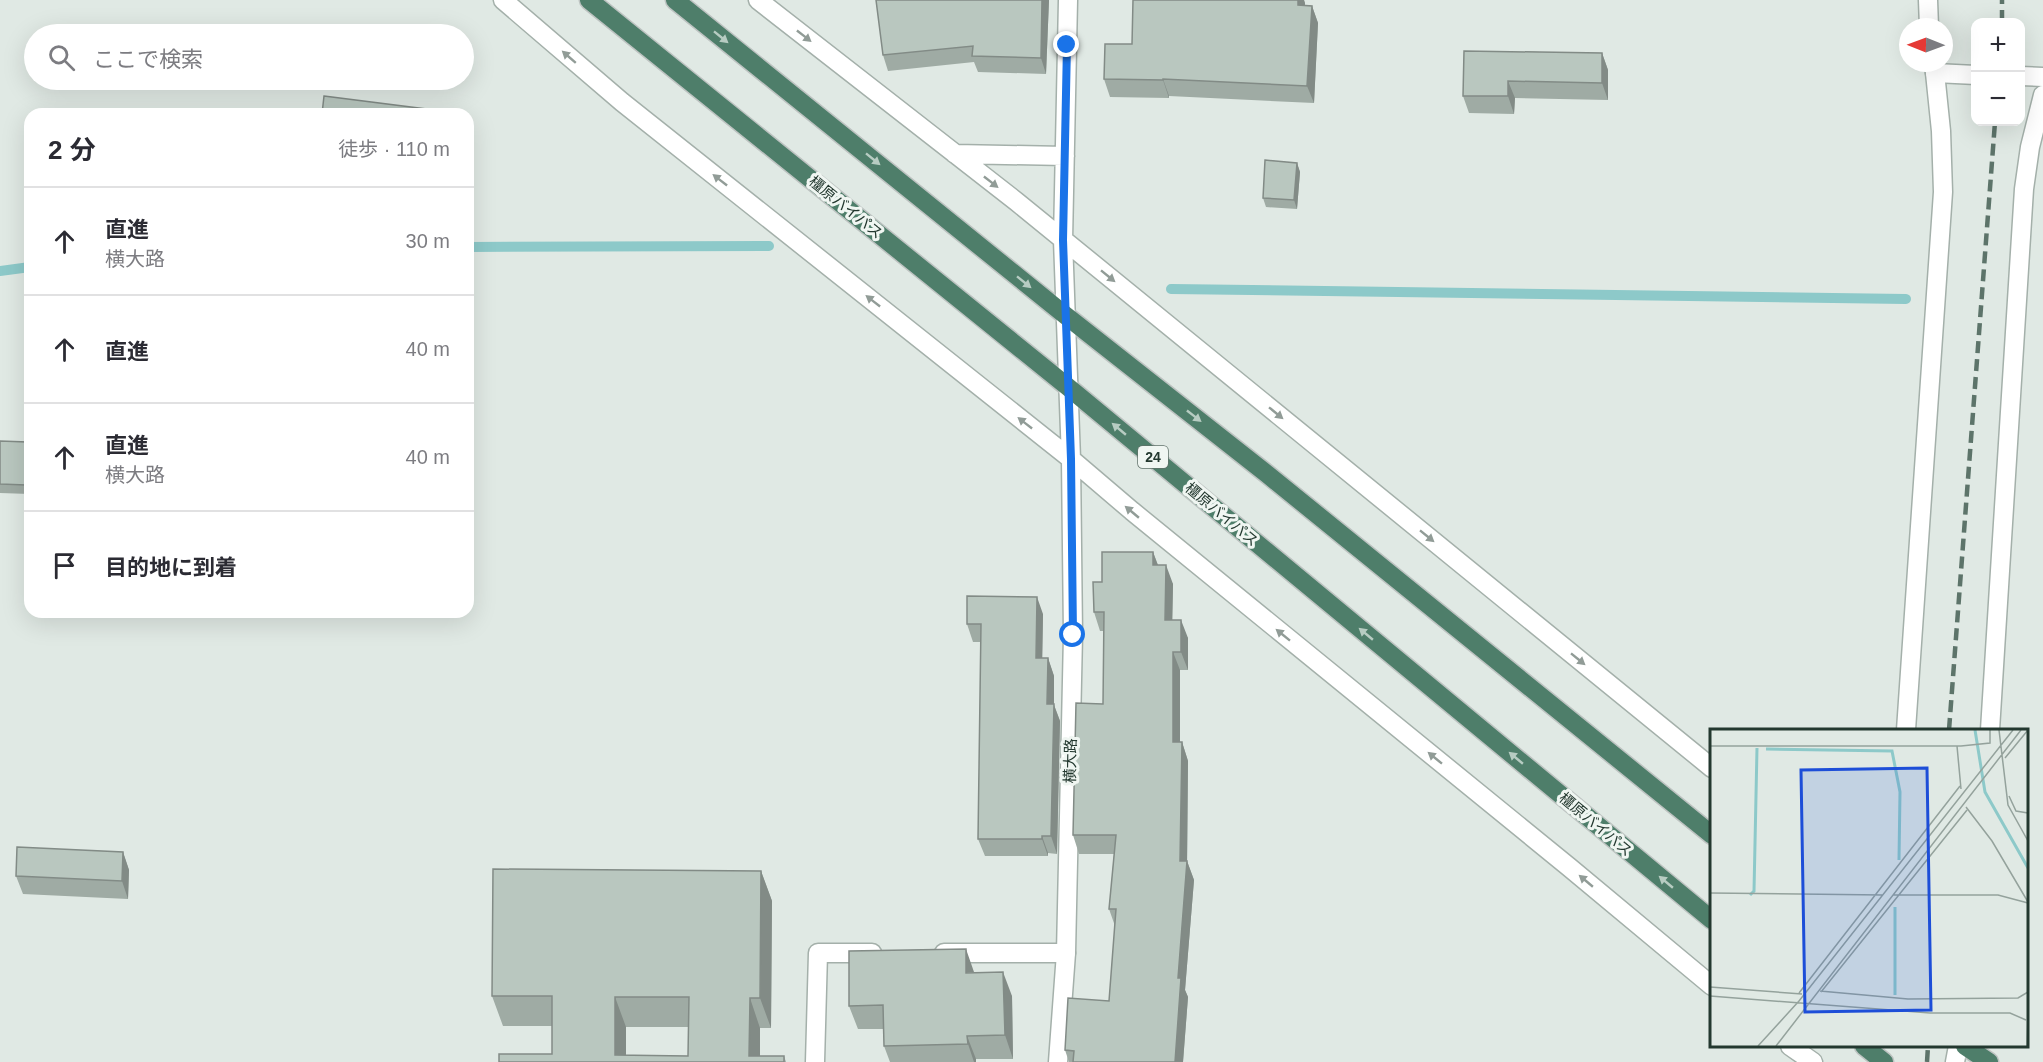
<!DOCTYPE html>
<html lang="ja">
<head>
<meta charset="utf-8">
<style>
	:root { --surface:#fff; --page:#f7f7f7; --text:#2b2b33; --muted:#7c7c81; --line:#e1e1e2 }
	body { margin:0; font-family:Helvetica,"Noto Sans JP",sans-serif; background:var(--page); color:var(--text) }
	.controls { position:absolute; right:18px; top:18px; display:grid; overflow:hidden; border-radius:12px; box-shadow:0 6px 24px #0002 }
	.controls button { width:54px; height:54px; display:grid; place-items:center; padding:0; border:0; border-bottom:2px solid var(--line); background:var(--surface); color:var(--text); font:30px sans-serif }
	.compass { position:absolute; left:1899px; top:18px; width:54px; height:54px; border-radius:50%; background:var(--surface); box-shadow:0 6px 24px #0002; rotate:271deg }
	.stop { position:absolute; width:18px; height:18px; margin:-14px; border:4px solid #1a73e8; border-radius:50%; background:#fff }
	.stop.end { background:#1a73e8; border-color:#fff; box-shadow:0 2px 6px #0008 }
	.list { margin:0; padding:0; list-style:none }
	h2 { display:flex; justify-content:space-between; align-items:center; height:78px; margin:0; padding:0 24px; font-size:26px }
	h2 small { font-size:20px; font-weight:400; color:var(--muted) }
	.list li { display:grid; grid-template-columns:39px 1fr auto; gap:18px; align-items:center; box-sizing:border-box; height:108px; padding:0 24px; border-top:2px solid var(--line) }
	.list b { display:block; font-size:22px; white-space:nowrap }
	.list p { margin:0; font-size:20px; white-space:nowrap; color:var(--muted) }
	.list em { font-size:20px; font-style:normal; color:var(--muted) }
	.icon { flex:none; width:33px; height:33px; fill:none; stroke:currentColor; stroke-width:2; stroke-linecap:round; stroke-linejoin:round }
	.map { position:relative; flex:none; width:2043px; height:1062px; overflow:hidden }
	.search { position:absolute; background:var(--surface); box-shadow:0 6px 24px #0002; left:24px; top:24px; width:450px; height:66px; display:flex; align-items:center; gap:15px; box-sizing:border-box; padding:0 21px; border-radius:33px; color:var(--muted); font-size:22px }
	.panel { position:absolute; background:var(--surface); box-shadow:0 6px 24px #0002; left:24px; top:108px; width:450px; height:510px; border-radius:18px }
	.map>svg:first-child { display:block }
	.lines { fill:none; stroke-linecap:round; stroke-linejoin:round }
	.stream { stroke:#8dc9c9; stroke-width:10 }
	.service-casing { stroke:#a4b0aa; stroke-width:21 }
	.minor-casing { stroke:#a4b0aa; stroke-width:21 }
	.tertiary-casing { stroke:#a4b0aa; stroke-width:21 }
	.trunk-casing { stroke:#bdc3c1; stroke-width:21 }
	.service { stroke:#fff; stroke-width:18 }
	.minor { stroke:#fff; stroke-width:18 }
	.tertiary { stroke:#fff; stroke-width:18 }
	.trunk { stroke:#4e7e6a; stroke-width:18 }
	.rail { stroke:#5d746a; stroke-width:4.5; stroke-dasharray:12 6; stroke-linecap:butt }
	.wall { fill:#9faba4; fill-rule:evenodd }
	.shaded-wall { fill:#828b86 }
	.building { fill:#b9c7bf; stroke:#828b86; stroke-width:1.5; fill-rule:evenodd }
	.oneway { fill:#919c97 }
	.oneway2 { fill:#b7ccc2 }
	.route { stroke:#1a73e8; stroke-width:8 }
	.labels { text-anchor:middle; dominant-baseline:central; stroke-width:6; stroke-linejoin:round; paint-order:stroke }
	.shield { fill:#f0f6f2; stroke:#60716a; stroke-width:1.5 }
	.shield-label { font-size:14px; font-weight:bold; fill:#23382f }
	.street-label { font-size:15px; fill:#23382f; stroke:#f0f6f2 }
	.inset-river { fill:none; stroke:#8dc9c9; stroke-width:3 }
	.inset-road { fill:none; stroke:#94a29c; stroke-width:1.5 }
	.view { fill:#1d4ed8; fill-opacity:0.15; stroke:#1d4ed8; stroke-width:3 }
	.inset-edge { fill:none; stroke:#23382f; stroke-width:3 }
</style>
</head>
<body>
<div class="map">
<svg width="2043" height="1062" viewBox="0 0 2043 1062">
	<rect width="100%" height="100%" fill="#e0e9e4"/>
	<g class="lines">
		<path class="stream" d="M468,247L769,246
			M0,271L30,267
			M1171,289L1906,299"/>
		<defs>
			<path id="service" d="M944,953H1066
				M815,1062L818,953H872"/>
			<path id="minor" d="M503,0L622,102L1071,459L1132,511L1569,867L1712,986
				M758,0L1017,202L1712,768
				M1935,73L1976,75
				M2020,76L2043,77
				M955,154L1065,156
				M1790,1046L1813,1062
				M1058,1062L1066,953L1073,635L1071,459L1063,240L1068,0"/>
			<path id="tertiary" d="M1928,0L1929,27
				M1906,730L1943,192L1941,131L1934,63
				M1990,730L2024,189L2030,147L2043,95
				M1955,1062L1958,1046"/>
			<path id="trunk" d="M589,0L1068,387L1712,920
				M675,0L1065,315L1267,474L1712,835
				M1864,1046L1884,1062
				M1965,1046L1989,1062"/>
		</defs>
		<use href="#service" class="service-casing"/>
		<use href="#minor" class="minor-casing"/>
		<use href="#tertiary" class="tertiary-casing"/>
		<use href="#trunk" class="trunk-casing"/>
		<use href="#service" class="service"/>
		<use href="#minor" class="minor"/>
		<use href="#tertiary" class="tertiary"/>
		<use href="#trunk" class="trunk"/>
		<path class="rail" d="M2002,22V0
			M1949,730L1995,122
			M1927,1062L1928,1046"/>
	</g>
	<path class="wall" d="M876,0H1049L1046,74L978,72L974,62L888,71L883,55Z
		M1133,0H1304L1305,5L1312,6L1318,23L1314,103L1169,96V98L1110,97L1104,79L1132,44Z
		M1464,51L1602,53L1608,70V100L1515,98L1514,114L1469,113L1463,96Z
		M1297,163L1300,172L1297,209L1266,207L1263,198Z
		M0,441L27,442L30,494L0,493Z
		M1153,552L1158,565L1173,584L1172,620L1188,638V670H1180V742H1182L1188,761L1187,861L1194,880L1185,990L1188,997L1183,1062H1069L1065,1050L1109,1001L1115,926L1109,909L1114,854H1079L1073,835L1103,704L1104,631H1100L1094,612Z
		M1043,614L1042,658H1048L1054,676V705L1060,721L1057,854L1048,853V856H985L978,839L981,642H973L967,624Z
		M123,852L129,870L128,899L23,894L16,876Z
		M761,871L772,901L771,1028H760V1056H784L786,1062H499L552,1054V1026H503L492,996ZM626,1027H689L688,1056L626,1055Z
		M974,972L1012,996L1013,1059H976V1062H890L884,1046V1029H858L849,1006Z"/>
	<path class="shaded-wall" d="M1042,0H1049L1046,74L1041,58Z
		M1298,0H1304L1305,3L1304,22L1298,5Z
		M1312,6L1318,23L1314,103L1307,86Z
		M1602,53L1608,70V100L1602,83Z
		M1163,79L1169,96V98L1163,80Z
		M1508,81L1515,98L1514,114L1508,96Z
		M1297,163L1300,172L1297,209L1294,200Z
		M27,442L30,449V494L26,485Z
		M1153,552L1160,571L1153,565Z
		M1166,565L1173,584L1172,639L1165,620Z
		M1037,597L1043,614L1042,675L1036,658Z
		M1181,620L1188,638V670L1181,652Z
		M1173,652L1180,670V761L1173,742Z
		M1048,658L1054,676V705L1060,721L1057,854L1051,836L1047,704Z
		M1182,742L1188,761L1187,871V861L1194,880L1185,990L1188,997L1183,1062H1175L1178,978Z
		M1042,836L1048,853V856L1042,839Z
		M123,852L129,870L128,899L122,881Z
		M761,871L772,901L771,1028L760,998Z
		M966,949L974,972L966,973Z
		M1003,972L1012,996L1013,1059L1005,1035Z
		M615,997L626,1027V1062L615,1055Z
		M750,998L760,1028V1062L749,1056Z
		M967,1036L976,1059V1062H974L968,1044Z"/>
	<path class="building" d="M876,0H1042L1041,58L972,56L973,46L883,55Z
		M1133,0H1298V5L1312,6L1307,86L1163,79V80L1104,79L1105,44H1132Z
		M1464,51L1602,53V83L1508,81V96H1463Z
		M324,96L442,111V114H322Z
		M1265,160L1297,163L1294,200L1263,198Z
		M0,441L27,442L26,485L0,484Z
		M1102,552H1153V565H1166L1165,620H1181V652H1173V742H1182L1180,861H1187L1178,978H1181L1175,1062H1073L1074,1051L1065,1050L1068,998L1109,1001L1116,909H1109L1116,835H1073L1076,703L1103,704L1104,612H1094L1093,582H1102Z
		M967,596L1037,597L1036,658H1048L1047,704H1054L1051,836H1042V839H978L981,624H967Z
		M17,847L123,852L122,881L16,876Z
		M493,869L761,871L760,998H750L749,1056H784V1062H499V1054H552V996H492ZM615,997H689L688,1056L615,1055Z
		M966,949V973L1003,972L1005,1035L967,1036L968,1044L884,1046L883,1005L849,1006V951Z"/>
	<defs><path id="oneway-solid" d="M-6-.8H1V-3.2L6.5 0L1 3.2V.8H-6Z" transform="scale(1.5)"/></defs>
	<g class="oneway">
		<use href="#oneway-solid" transform="translate(804 36) rotate(38)"/>
		<use href="#oneway-solid" transform="translate(569 57) rotate(-139)"/>
		<use href="#oneway-solid" transform="translate(720 180) rotate(-142)"/>
		<use href="#oneway-solid" transform="translate(991 182) rotate(38)"/>
		<use href="#oneway-solid" transform="translate(1108 276) rotate(39)"/>
		<use href="#oneway-solid" transform="translate(873 301) rotate(-142)"/>
		<use href="#oneway-solid" transform="translate(1276 413) rotate(39)"/>
		<use href="#oneway-solid" transform="translate(1025 423) rotate(-142)"/>
		<use href="#oneway-solid" transform="translate(1132 512) rotate(-140)"/>
		<use href="#oneway-solid" transform="translate(1427 536) rotate(39)"/>
		<use href="#oneway-solid" transform="translate(1283 635) rotate(-141)"/>
		<use href="#oneway-solid" transform="translate(1578 659) rotate(39)"/>
		<use href="#oneway-solid" transform="translate(1435 758) rotate(-141)"/>
		<use href="#oneway-solid" transform="translate(1586 881) rotate(-140)"/>
	</g>
	<g class="oneway2">
		<use href="#oneway-solid" transform="translate(721 37) rotate(39)"/>
		<use href="#oneway-solid" transform="translate(873 159) rotate(39)"/>
		<use href="#oneway-solid" transform="translate(1024 282) rotate(39)"/>
		<use href="#oneway-solid" transform="translate(1194 416) rotate(38)"/>
		<use href="#oneway-solid" transform="translate(1119 429) rotate(-140)"/>
		<use href="#oneway-solid" transform="translate(1366 634) rotate(-140)"/>
		<use href="#oneway-solid" transform="translate(1516 758) rotate(-140)"/>
		<use href="#oneway-solid" transform="translate(1666 882) rotate(-140)"/>
	</g>
	<g class="lines">
		<path class="route" d="M1067,45L1063,240L1071,459L1073,635"/>
	</g>
	<g class="labels">
		<rect class="shield" x="1138" y="446" width="30" height="22" rx="4.5"/>
		<g class="shield-label">
			<text x="1153" y="457">24</text>
		</g>
		<g class="street-label">
			<text transform="translate(846 207) rotate(39)">橿原バイパス</text>
			<text transform="translate(1222 514) rotate(40)">橿原バイパス</text>
			<text transform="translate(1070 761) rotate(-89)">横大路</text>
			<text transform="translate(1596 824) rotate(40)">橿原バイパス</text>
		</g>
	</g>
	<g transform="translate(1710 729)">
		<rect width="318" height="318" fill="#e0e9e4"/>
		<path class="inset-river" d="M265,1L275,63L318,139M56,20L182,22L190,63L189,131M40,166L44,162L47,19M185,178V266"/>
		<path class="inset-road" d="M289,1L298,76L318,112M0,17H251L280,14V1M247,17L251,60M295,29L318,1M299,67L306,82L318,84M256,78L282,112L318,173M0,164L173,166M183,166H288L318,174M0,258L92,265M110,262L198,270L308,269L318,263M111,263L257,81M89,264L250,57M0,267L220,284H300L316,291M48,317L89,272L303,1M66,317L311,1M317,317L318,287"/>
		<path class="view" d="M217,39L221,281L95,283L91,41Z"/>
		<rect width="318" height="318" class="inset-edge"/>
	</g>
</svg>
<div class="controls">
<button>+</button>
<button>−</button>
</div>
<svg class="compass" viewBox="-18 -18 36 36"><path d="M0-13l5 13h-10z" fill="#e53935"/><path d="M0 13l5-13h-10z" fill="#7c7c81"/></svg>
<div class="stop" style="left:1073px;top:635px"></div>
<div class="stop end" style="left:1067px;top:45px"></div>
<div class="search"><svg class="icon" aria-label="search" viewBox="0 0 24 24"><circle cx="10" cy="10" r="6"/><path d="M15 15l6 6"/></svg>ここで検索</div>
<section class="panel">
<h2>2 分<small>徒歩 · 110 m</small></h2>
<ul class="list">
<li><svg class="icon" aria-label="ahead" viewBox="0 0 24 24"><path d="M12 20V5M6 11l6-6 6 6"/></svg><div><b>直進</b><p>横大路</p></div><em>30 m</em></li>
<li><svg class="icon" aria-label="ahead" viewBox="0 0 24 24"><path d="M12 20V5M6 11l6-6 6 6"/></svg><div><b>直進</b></div><em>40 m</em></li>
<li><svg class="icon" aria-label="ahead" viewBox="0 0 24 24"><path d="M12 20V5M6 11l6-6 6 6"/></svg><div><b>直進</b><p>横大路</p></div><em>40 m</em></li>
<li><svg class="icon" aria-label="arrive" viewBox="0 0 24 24"><path d="M6 21V4h12l-3 4 3 4H6"/></svg><div><b>目的地に到着</b></div></li>
</ul>
</section>
</div>
</body>
</html>
